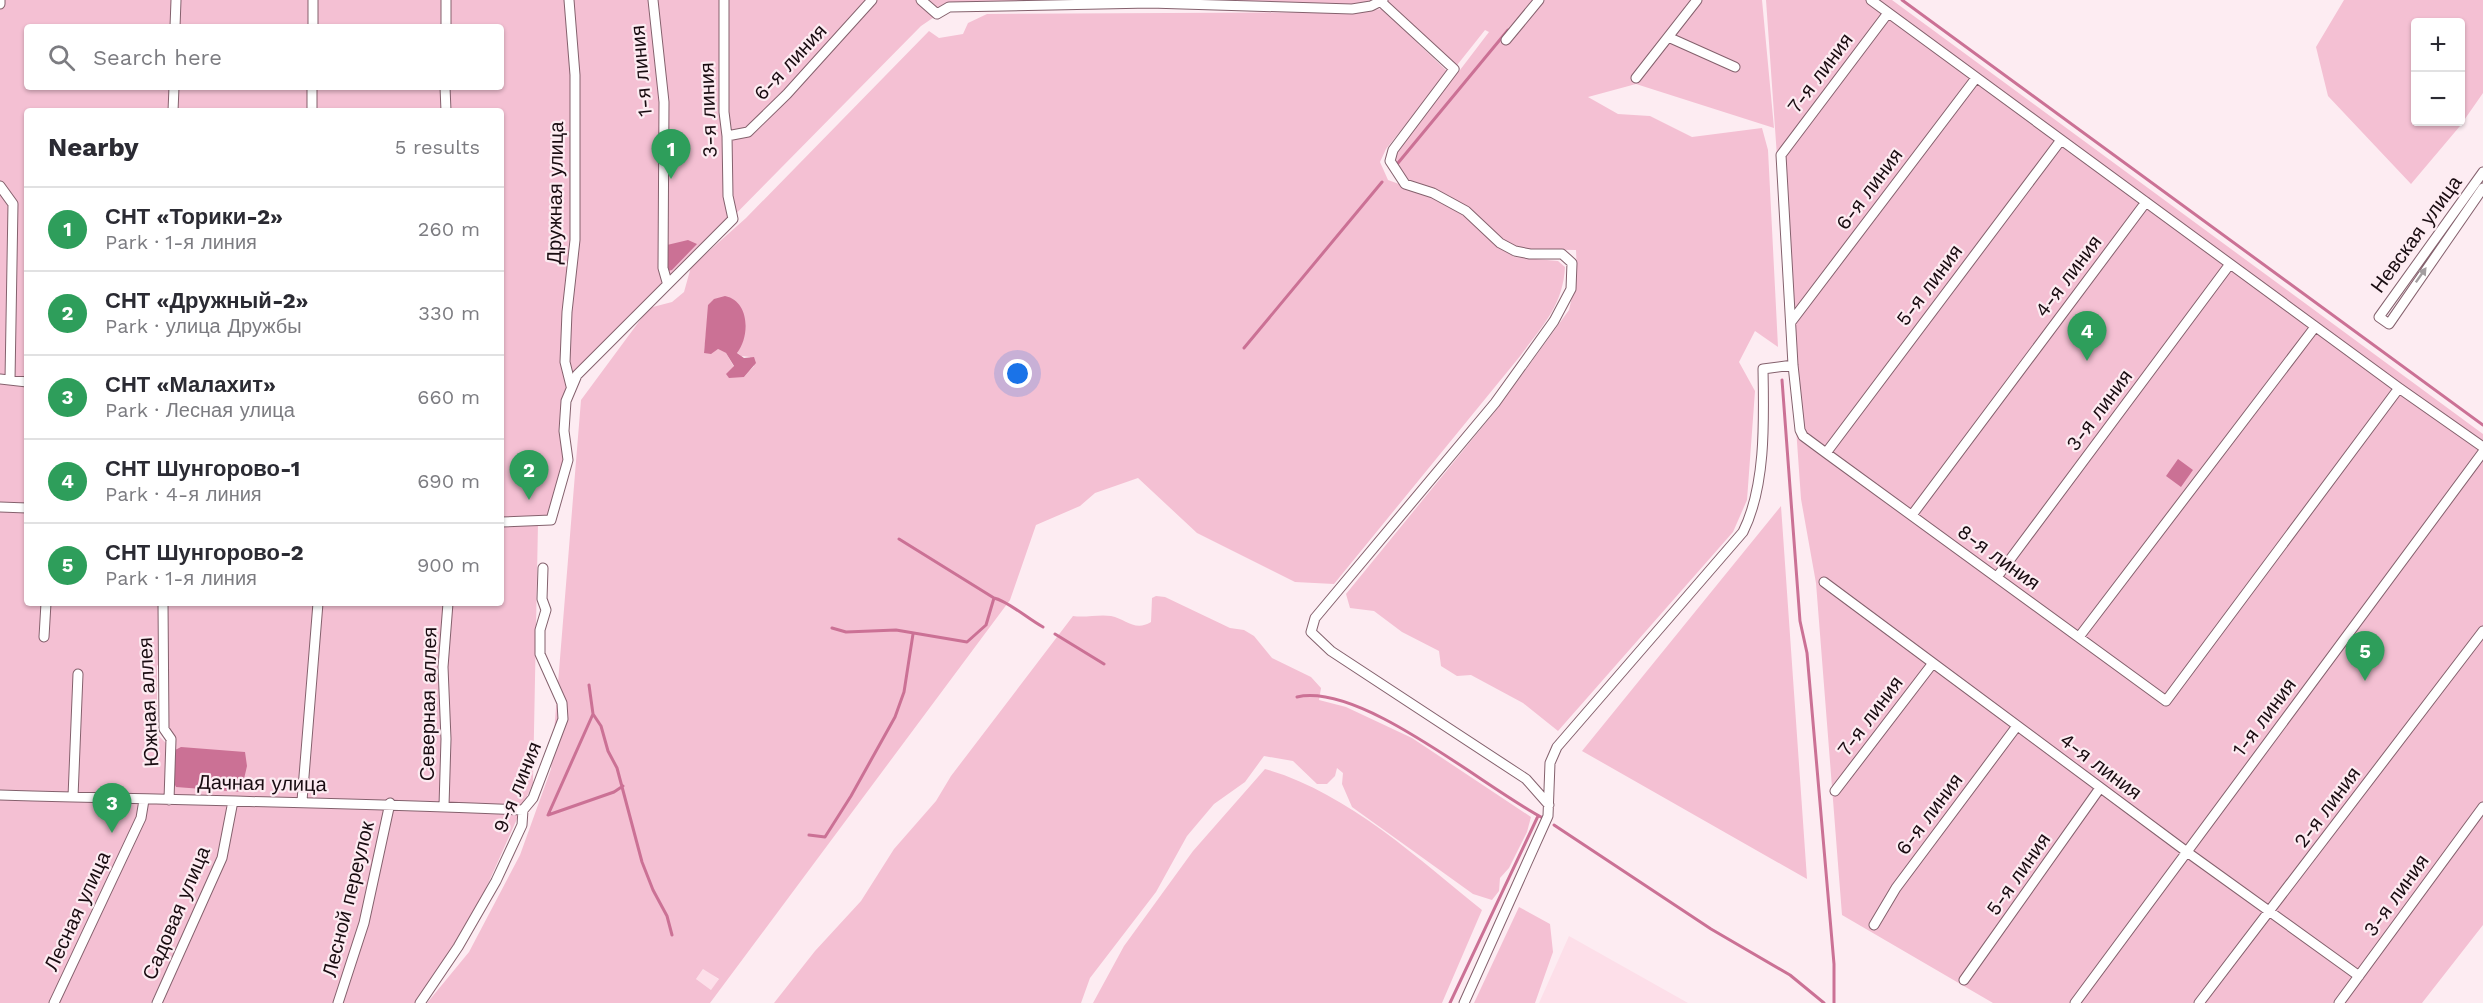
<!DOCTYPE html>
<html lang="en">
<head>
<meta charset="utf-8">
<style>
	:root { --surface:#fff; --page:#f7f7f7; --text:#2b2b33; --muted:#7c7c81; --line:#e1e1e2; --accent:#b45309 }
	body { margin:0; font-family:"Work Sans",sans-serif; background:var(--page); color:var(--text) }
	.controls { position:absolute; right:18px; top:18px; display:grid; overflow:hidden; border-radius:6px; box-shadow:0 2px 4px #0004 }
	.controls button { width:54px; height:54px; display:grid; place-items:center; padding:0; border:0; border-bottom:2px solid var(--line); background:var(--surface); color:var(--text); font:30px sans-serif }
	.you { position:absolute; left:1018px; top:374px; width:21px; height:21px; margin:-15px; border:4px solid #fff; border-radius:50%; background:#1a73e8; box-shadow:0 0 0 9px #1a73e833 }
	.badge { display:grid; place-items:center; width:39px; height:39px; border-radius:50%; background:var(--accent); color:#fff; font-size:20px; font-weight:700 }
	.pin { position:absolute; translate:-50% -50px; filter:drop-shadow(0 2px 3px #0008) }
	.pin::after { content:''; position:absolute; top:32px; width:21px; height:18px; background:inherit; clip-path:polygon(0 0,100% 0,50% 100%) }
	.list { margin:0; padding:0; list-style:none }
	h2 { display:flex; justify-content:space-between; align-items:center; height:78px; margin:0; padding:0 24px; font-size:26px }
	h2 small { font-size:20px; font-weight:400; color:var(--muted) }
	.list li { display:grid; grid-template-columns:39px 1fr auto; gap:18px; align-items:center; box-sizing:border-box; height:84px; padding:0 24px; border-top:2px solid var(--line) }
	.list b { display:block; font-size:22px; white-space:nowrap }
	.list p { margin:0; font-size:20px; white-space:nowrap; color:var(--muted) }
	.list em { font-size:20px; font-style:normal; color:var(--muted) }
	.icon { flex:none; width:33px; height:33px; fill:none; stroke:currentColor; stroke-width:2; stroke-linecap:round; stroke-linejoin:round }
	.map { position:relative; flex:none; width:2483px; height:1003px; overflow:hidden }
	.search { position:absolute; background:var(--surface); box-shadow:0 2px 4px #0004; left:24px; top:24px; width:480px; height:66px; display:flex; align-items:center; gap:15px; box-sizing:border-box; padding:0 21px; border-radius:6px; color:var(--muted); font-size:22px }
	.panel { position:absolute; background:var(--surface); box-shadow:0 2px 4px #0004; left:24px; top:108px; width:480px; height:498px; border-radius:6px }
	.map>svg:first-child { display:block }
	.built { fill:#fddfe9 }
	.green { fill:#f4c0d3; fill-rule:evenodd }
	.water { fill:#cb7195 }
	.lines { fill:none; stroke-linecap:round; stroke-linejoin:round }
	.stream { stroke:#cb7195; stroke-width:3 }
	.street-casing { stroke:#84616d; stroke-width:11 }
	.street { stroke:#fff; stroke-width:9 }
	.oneway { fill:#a39ea0 }
	.labels { text-anchor:middle; dominant-baseline:central; stroke-width:4.5; stroke-linejoin:round; paint-order:stroke }
	.street-label { font-size:20px; fill:#190c11; stroke:#fdecf2 }
</style>
</head>
<body>
<div class="map">
<svg width="2483" height="1003" viewBox="0 0 2483 1003">
	<rect width="100%" height="100%" fill="#fdecf2"/>
	<path class="built" d="M1569,936L1688,1003H1539Z
		M704,968L719,980L711,990L696,979Z"/>
	<path class="green" d="M0,0H1762L1774,128L1636,84L1588,97L1618,114L1650,116L1692,137L1762,128L1768,150L1778,347L1755,331L1739,362L1755,391L1747,500L1733,532L1558,731L1523,703L1471,675L1457,676L1441,666L1439,651L1402,632L1374,611L1350,608L1346,594L1497,409L1569,310L1577,275L1576,250L1516,249L1502,241L1480,220L1406,182L1392,161L1395,151L1450,78L1460,70L1489,32L1485,30L1454,69L1381,2L1371,6L949,7L921,26L577,375L566,401L568,460L551,520L538,523L533,783L479,904L478,918L418,1003H157L219,858L151,1003H0ZM27,27H501V87H27ZM27,111H501V603H27ZM163,658L164,729L171,739L166,797V743L157,734V666Z
		M1766,0H1892L2483,434V925L2422,1003H1993L1842,915L1816,583L1801,499Z
		M2344,0H2483V93L2460,126L2411,184L2328,96L2316,47ZM2416,22H2460V122H2416Z
		M1382,9L1448,72L1386,149L1380,162L1388,180L1432,196L1464,213L1514,257L1558,261L1565,267C1563,305 1543,325 1521,355L1334,584L1295,582L1197,533L1138,478L1095,493L1080,506L1036,525L1010,600L710,1003H427L469,952L520,855L551,769L581,400L649,308L672,302L684,292L691,267L746,218L929,31L939,38L963,34L968,23L987,14L1352,12ZM707,324L741,356L750,357L754,366L744,377L727,374L734,367L726,353L718,349L704,353ZM703,969L719,979L711,990L696,979Z
		M1781,506L1807,879L1582,751Z
		M1156,596L1165,597L1230,628L1244,630L1254,636L1272,658L1311,677L1321,688L1319,700L1346,707L1412,738L1531,817L1527,832L1509,868L1500,878L1499,891L1492,900L1473,894L1352,807L1342,784L1343,773L1337,768L1335,776L1327,784H1317L1293,761L1264,756L1245,782L1214,804L1187,836L1156,892L1090,978L1081,1003H774L815,951L861,901L894,849L936,801L951,776L1073,616C1085,618 1099,614 1111,616C1126,619 1135,632 1151,622L1152,598Z
		M1265,769C1345,791 1419,859 1482,910L1442,1003H1093L1124,946L1193,851Z
		M1519,907L1550,924L1553,952L1535,1003H1474Z"/>
	<path class="water" d="M688,240L697,244L672,270L668,271L667,245Z
		M725,296C750,301 750,337 737,353L744,358L754,357L756,363L744,377L729,378L726,374L734,366L726,353L718,349L711,354L704,353L708,305L714,299Z
		M2178,459L2193,470L2181,487L2166,476Z
		M181,747L245,752L247,766L241,792L176,787L174,783L175,750Z"/>
	<g class="lines">
		<path class="stream" d="M1902,0L2483,425
			M1398,163L1508,30
			M1244,348L1382,182
			M1782,380L1800,621L1807,653L1834,964V1003
			M899,539L994,598C1008,601 1028,619 1043,627
			M832,628L846,632L896,630L967,642L986,625L994,598
			M1055,634L1104,664
			M589,685L593,714L601,726L608,751L617,768L642,862L653,890L667,916L672,935
			M1297,697C1361,682 1485,788 1543,818
			M593,714L548,815L614,792L623,786
			M1554,825L1711,929L1790,975L1824,1003
			M809,835L825,837L851,796L895,717L904,692L913,634
			M1450,1003L1538,816"/>
		<defs>
			<path id="street" d="M569,0L575,75V240L567,312L565,362L571,386
				M653,0L664,102L663,268L667,282
				M921,0L937,14L949,7L1150,3L1352,9L1371,6L1383,0
				M1379,0L1454,69L1393,150L1390,161L1405,184L1433,193L1466,211L1500,243L1515,251L1530,254H1562L1572,263L1571,289L1554,321L1495,403L1315,618L1311,632L1331,651L1526,779L1549,805
				M1871,0L2399,388L2483,447
				M0,4V0
				M1888,13L1781,155L1793,365L1800,430L1803,436L1826,453L2166,701L2399,388
				M175,27L176,0
				M313,27V0
				M446,27V0
				M1668,37L1735,67
				M1506,40L1539,0
				M1636,78L1697,0
				M445,87L446,111
				M173,111L174,87
				M312,111V87
				M727,136L748,132L787,94L872,0
				M2483,172L2379,317L2389,324L2483,188
				M0,186L13,204L10,380
				M1791,322L1976,78
				M0,379L27,382
				M1826,453L2061,140
				M0,507L27,508
				M1912,515L2146,202
				M501,522L551,520L568,460L564,431L566,401L577,375L733,219L728,196L727,136L724,112V0
				M1997,577L2230,264
				M1824,582L2187,852L2359,976
				M163,603L164,729L171,739L169,800
				M44,637L46,603
				M2079,637L2315,327
				M1835,791L1933,663
				M0,795C174,800 349,803 523,810
				M73,797L78,674
				M302,801L318,603
				M444,806L446,739L443,667L448,603
				M1874,925L1896,888L2017,726
				M1964,980L2100,788
				M54,1003L141,818L144,800
				M157,1003L222,858L233,801
				M338,1003L364,923L390,803
				M420,1003L458,947L496,881L522,825L523,810L533,798L563,719L562,703L540,654V630L546,610L542,599L543,568
				M1464,1003L1548,816L1550,763L1557,747L1743,532C1766,486 1764,420 1763,369L1793,365
				M2075,1003L2483,452
				M2199,1003L2483,631
				M2339,1003L2483,807"/>
		</defs>
		<use href="#street" class="street-casing"/>
		<use href="#street" class="street"/>
	</g>
	<defs><path id="oneway-solid" d="M-6-.8H1V-3.2L6.5 0L1 3.2V.8H-6Z" transform="scale(1.5)"/></defs>
	<use class="oneway" href="#oneway-solid" transform="translate(2421 275) rotate(-55)"/>
	<g class="labels">
		<g class="street-label">
			<text transform="translate(790 62) rotate(-47)">6-я линия</text>
			<text transform="translate(641 71) rotate(-95)">1-я линия</text>
			<text transform="translate(1820 73) rotate(-53)">7-я линия</text>
			<text transform="translate(708 110) rotate(-92)">3-я линия</text>
			<text transform="translate(1869 189) rotate(-53)">6-я линия</text>
			<text transform="translate(555 193) rotate(-89)">Дружная улица</text>
			<text transform="translate(2416 234) rotate(-54)">Невская улица</text>
			<text transform="translate(2068 276) rotate(-53)">4-я линия</text>
			<text transform="translate(1929 285) rotate(-53)">5-я линия</text>
			<text transform="translate(2099 410) rotate(-53)">3-я линия</text>
			<text transform="translate(1999 557) rotate(36)">8-я линия</text>
			<text transform="translate(148 702) rotate(-93)">Южная аллея</text>
			<text transform="translate(428 704) rotate(-89)">Северная аллея</text>
			<text transform="translate(1870 716) rotate(-53)">7-я линия</text>
			<text transform="translate(2264 717) rotate(-53)">1-я линия</text>
			<text transform="translate(2101 766) rotate(37)">4-я линия</text>
			<text transform="translate(262 783) rotate(1)">Дачная улица</text>
			<text transform="translate(517 787) rotate(-68)">9-я линия</text>
			<text transform="translate(2327 807) rotate(-53)">2-я линия</text>
			<text transform="translate(1929 814) rotate(-53)">6-я линия</text>
			<text transform="translate(2018 874) rotate(-55)">5-я линия</text>
			<text transform="translate(2396 895) rotate(-54)">3-я линия</text>
			<text transform="translate(348 899) rotate(-76)">Лесной переулок</text>
			<text transform="translate(77 911) rotate(-65)">Лесная улица</text>
			<text transform="translate(176 913) rotate(-67)">Садовая улица</text>
		</g>
	</g>
</svg>
<div class="controls">
<button>+</button>
<button>−</button>
</div>
<div class="you"></div>
<div class="pin badge" style="left:671px;top:179px;background:#2e9e5b">1</div>
<div class="pin badge" style="left:529px;top:500px;background:#2e9e5b">2</div>
<div class="pin badge" style="left:112px;top:833px;background:#2e9e5b">3</div>
<div class="pin badge" style="left:2087px;top:361px;background:#2e9e5b">4</div>
<div class="pin badge" style="left:2365px;top:681px;background:#2e9e5b">5</div>
<div class="search"><svg class="icon" aria-label="search" viewBox="0 0 24 24"><circle cx="10" cy="10" r="6"/><path d="M15 15l6 6"/></svg>Search here</div>
<section class="panel">
<h2>Nearby<small>5 results</small></h2>
<ul class="list">
<li><span class="badge" style="background:#2e9e5b">1</span><div><b>СНТ «Торики-2»</b><p>Park · 1-я линия</p></div><em>260 m</em></li>
<li><span class="badge" style="background:#2e9e5b">2</span><div><b>СНТ «Дружный-2»</b><p>Park · улица Дружбы</p></div><em>330 m</em></li>
<li><span class="badge" style="background:#2e9e5b">3</span><div><b>СНТ «Малахит»</b><p>Park · Лесная улица</p></div><em>660 m</em></li>
<li><span class="badge" style="background:#2e9e5b">4</span><div><b>СНТ Шунгорово-1</b><p>Park · 4-я линия</p></div><em>690 m</em></li>
<li><span class="badge" style="background:#2e9e5b">5</span><div><b>СНТ Шунгорово-2</b><p>Park · 1-я линия</p></div><em>900 m</em></li>
</ul>
</section>
</div>
</body>
</html>
